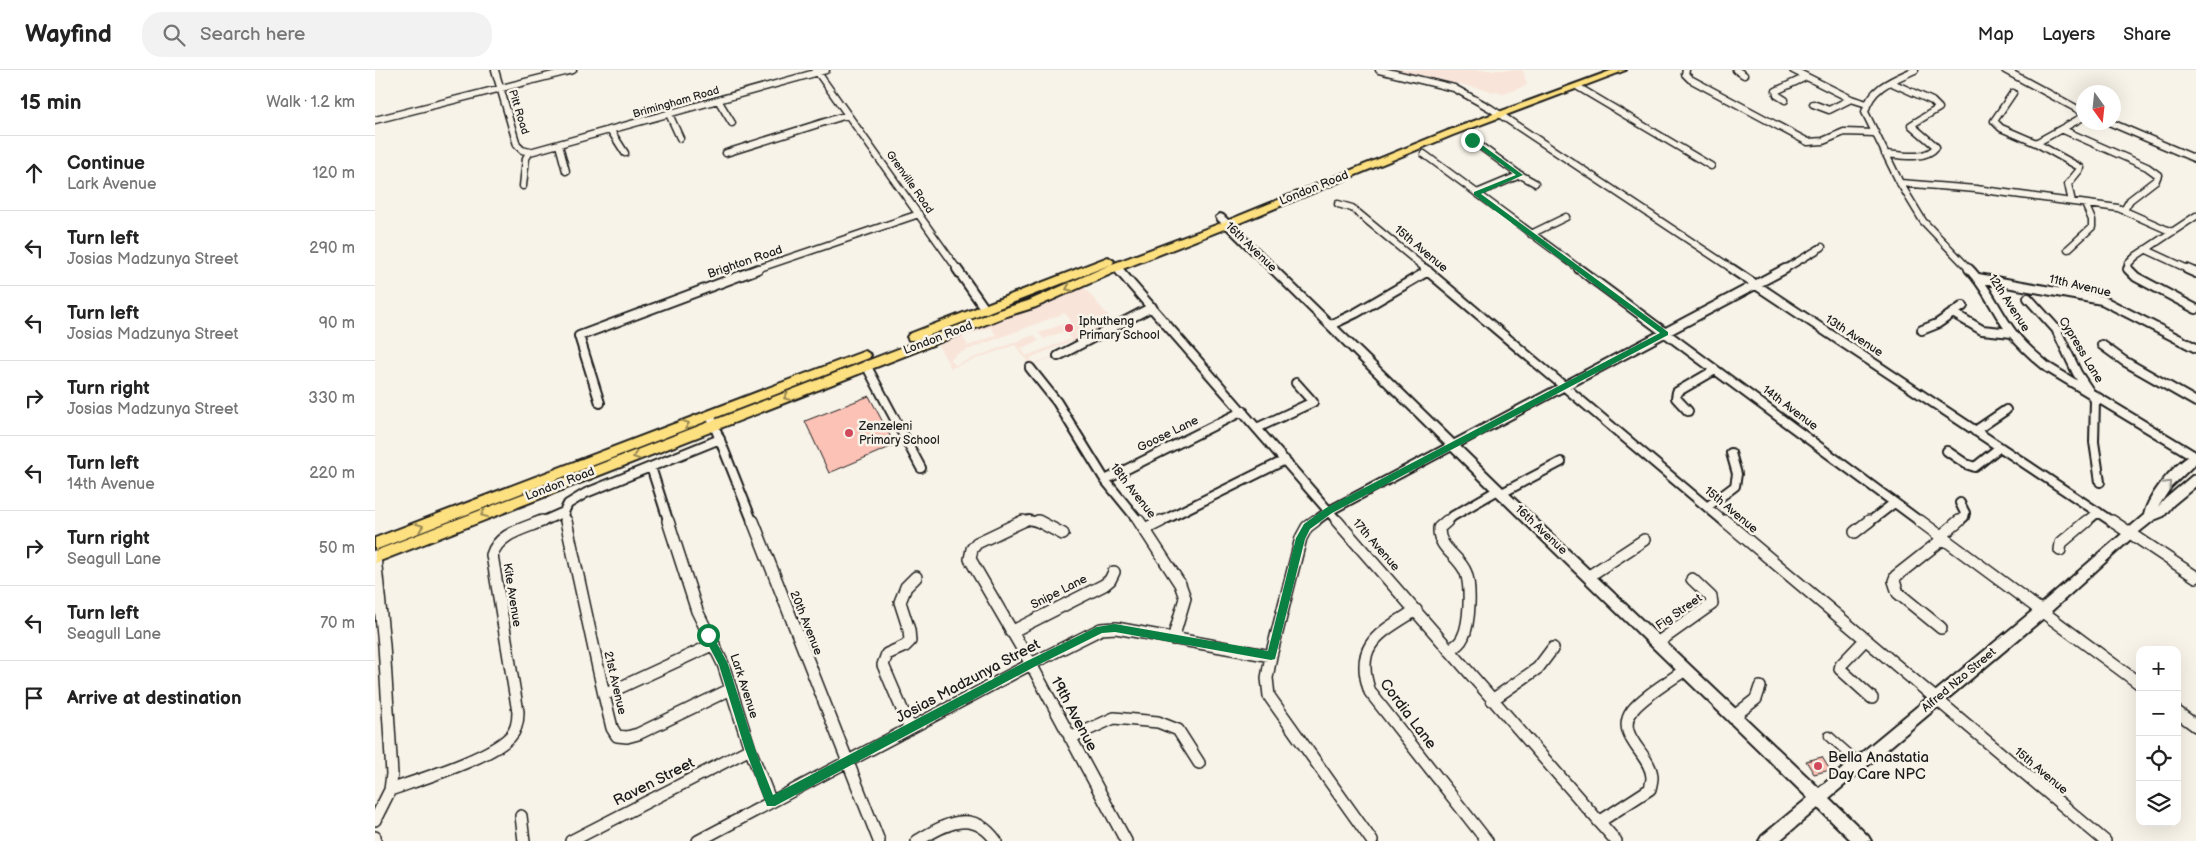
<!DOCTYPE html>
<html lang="en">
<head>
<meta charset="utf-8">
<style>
	:root { --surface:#fff; --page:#f2f2f2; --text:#222; --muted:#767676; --line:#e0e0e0 }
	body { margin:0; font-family:"Balsamiq Sans",sans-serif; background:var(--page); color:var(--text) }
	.controls { position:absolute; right:15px; bottom:15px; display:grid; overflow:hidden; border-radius:10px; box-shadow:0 5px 20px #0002 }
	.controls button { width:45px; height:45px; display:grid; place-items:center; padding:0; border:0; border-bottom:1px solid var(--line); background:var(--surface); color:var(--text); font:25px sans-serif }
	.compass { position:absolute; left:1701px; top:15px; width:45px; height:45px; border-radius:50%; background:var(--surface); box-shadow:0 5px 20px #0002; rotate:165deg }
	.stop { position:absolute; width:15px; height:15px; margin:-11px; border:4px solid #0b8043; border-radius:50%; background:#fff }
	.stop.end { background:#0b8043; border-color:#fff; box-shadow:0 1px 5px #0008 }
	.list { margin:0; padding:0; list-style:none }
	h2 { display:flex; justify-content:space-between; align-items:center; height:65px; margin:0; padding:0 20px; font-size:21px }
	h2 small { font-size:16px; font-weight:400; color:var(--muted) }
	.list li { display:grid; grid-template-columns:32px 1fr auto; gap:15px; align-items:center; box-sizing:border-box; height:75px; padding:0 20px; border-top:1px solid var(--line) }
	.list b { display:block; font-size:19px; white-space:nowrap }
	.list p { margin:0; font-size:16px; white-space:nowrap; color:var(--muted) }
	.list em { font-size:16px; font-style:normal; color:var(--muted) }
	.icon { flex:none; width:28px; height:28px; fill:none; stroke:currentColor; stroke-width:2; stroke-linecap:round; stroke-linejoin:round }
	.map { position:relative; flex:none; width:1821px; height:771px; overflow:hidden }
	header { display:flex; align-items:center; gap:30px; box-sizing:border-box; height:70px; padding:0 25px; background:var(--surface); border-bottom:1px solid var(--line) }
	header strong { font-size:24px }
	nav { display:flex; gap:28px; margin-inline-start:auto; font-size:18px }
	.search { width:350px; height:45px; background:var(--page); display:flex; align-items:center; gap:12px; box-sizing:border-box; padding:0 18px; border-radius:20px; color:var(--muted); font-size:19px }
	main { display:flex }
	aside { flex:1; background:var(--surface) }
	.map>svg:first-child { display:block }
	.built { fill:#f9e4d9; fill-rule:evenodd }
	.building { fill:#fdc2b6; stroke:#1c1c1c }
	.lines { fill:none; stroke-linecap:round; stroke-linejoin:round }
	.pedestrian-casing { stroke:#1c1c1c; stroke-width:11 }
	.minor-far2-casing { stroke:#1c1c1c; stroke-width:9 }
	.minor-far1-casing { stroke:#1c1c1c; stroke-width:12 }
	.minor-casing { stroke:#1c1c1c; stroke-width:14 }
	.tertiary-casing { stroke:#1c1c1c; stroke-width:4 }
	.primary-casing { stroke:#1c1c1c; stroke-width:4 }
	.pedestrian { stroke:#f7f3e8; stroke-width:8 }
	.minor-far2 { stroke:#f7f3e8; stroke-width:6 }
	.minor-far1 { stroke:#f7f3e8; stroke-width:8 }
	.minor { stroke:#f7f3e8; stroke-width:11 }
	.tertiary { fill:#f7f3e8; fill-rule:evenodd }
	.primary { fill:#fde080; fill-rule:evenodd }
	.oneway { stroke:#988853 }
	.oneway2 { stroke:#94928c }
	.route { fill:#0b8043 }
	.poi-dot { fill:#d1495b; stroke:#f7f3e8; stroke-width:2 }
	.labels { text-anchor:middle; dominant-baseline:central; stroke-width:5; stroke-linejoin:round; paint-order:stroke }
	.far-street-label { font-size:11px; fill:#1c1c1c; stroke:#f7f3e8 }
	.street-label { font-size:12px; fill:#1c1c1c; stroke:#f7f3e8 }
	.poi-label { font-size:12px; fill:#1c1c1c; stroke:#f7f3e8; text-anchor:start }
	.near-street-label { font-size:15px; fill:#1c1c1c; stroke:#f7f3e8 }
	.near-poi-label { font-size:15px; fill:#1c1c1c; stroke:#f7f3e8; text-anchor:start }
</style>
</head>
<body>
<header>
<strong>Wayfind</strong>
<div class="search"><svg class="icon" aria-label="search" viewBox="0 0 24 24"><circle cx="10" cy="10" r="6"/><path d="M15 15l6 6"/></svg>Search here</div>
<nav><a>Map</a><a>Layers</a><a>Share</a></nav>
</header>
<main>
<aside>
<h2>15 min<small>Walk · 1.2 km</small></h2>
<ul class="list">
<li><svg class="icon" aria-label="ahead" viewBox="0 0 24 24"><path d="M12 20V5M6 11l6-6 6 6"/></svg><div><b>Continue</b><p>Lark Avenue</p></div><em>120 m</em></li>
<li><svg class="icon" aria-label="left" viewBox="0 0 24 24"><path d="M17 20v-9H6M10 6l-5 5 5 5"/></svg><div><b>Turn left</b><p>Josias Madzunya Street</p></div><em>290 m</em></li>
<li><svg class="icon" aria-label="left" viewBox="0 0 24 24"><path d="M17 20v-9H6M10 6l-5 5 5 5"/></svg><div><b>Turn left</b><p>Josias Madzunya Street</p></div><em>90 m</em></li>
<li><svg class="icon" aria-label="right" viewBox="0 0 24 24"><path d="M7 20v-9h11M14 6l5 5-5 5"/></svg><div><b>Turn right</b><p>Josias Madzunya Street</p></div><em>330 m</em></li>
<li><svg class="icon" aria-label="left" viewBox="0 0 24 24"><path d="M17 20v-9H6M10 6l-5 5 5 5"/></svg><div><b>Turn left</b><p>14th Avenue</p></div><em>220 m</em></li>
<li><svg class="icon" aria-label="right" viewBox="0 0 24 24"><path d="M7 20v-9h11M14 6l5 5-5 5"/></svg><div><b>Turn right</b><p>Seagull Lane</p></div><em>50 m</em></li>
<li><svg class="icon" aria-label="left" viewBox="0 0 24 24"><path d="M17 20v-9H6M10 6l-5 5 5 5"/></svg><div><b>Turn left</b><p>Seagull Lane</p></div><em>70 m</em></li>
<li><svg class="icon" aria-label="arrive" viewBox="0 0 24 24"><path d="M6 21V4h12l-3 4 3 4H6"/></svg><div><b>Arrive at destination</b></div></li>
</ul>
</aside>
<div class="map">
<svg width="1821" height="771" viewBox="0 0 1821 771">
	<rect width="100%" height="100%" fill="#f7f3e8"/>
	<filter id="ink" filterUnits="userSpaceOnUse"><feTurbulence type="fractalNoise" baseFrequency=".02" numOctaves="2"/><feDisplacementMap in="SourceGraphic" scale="10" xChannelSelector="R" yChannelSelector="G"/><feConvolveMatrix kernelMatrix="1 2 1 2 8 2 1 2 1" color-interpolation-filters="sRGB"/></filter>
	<g filter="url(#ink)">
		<path class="built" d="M1021,0H1148L1152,15L1129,24Z
			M708,216L740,254L703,277L656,296L640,275L576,298L563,275ZM690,243L696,251L664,263L669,269L690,261L696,269L651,286L646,278L664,271L659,265L580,295L575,289L580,287L579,285ZM616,257L621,265L593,276L588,267ZM698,270L703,276L659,294L655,288Z"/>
		<path class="building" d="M494,326L520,375L454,403L430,351Z
			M1447,687L1455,700L1439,704L1431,691Z"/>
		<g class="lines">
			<defs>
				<path id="pedestrian" d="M1454,666L1484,693"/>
				<path id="minor-far2" d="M120,0L142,75L147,80L155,82L451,0
					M441,0L583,200
					M1004,0L1079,18L1115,38L1359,200
					M1311,0L1310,4L1315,9L1433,72L1448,71L1469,62L1500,63
					M1361,0L1369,5
					M1418,0L1476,29L1492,34
					M1540,0C1518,10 1496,17 1490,42L1525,113L1548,151L1595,200
					M1630,0L1708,42
					M1203,17L1336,96
					M1638,23L1619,51L1626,58L1661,73
					M343,30L357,53
					M1410,30L1402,25L1401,21L1431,7
					M1438,34L1454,40L1476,29
					M294,44L305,68
					M0,50L198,0
					M1734,52L1821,89
					M1686,59L1772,97L1783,105L1781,110L1755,130L1749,140
					M236,61L250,83
					M1097,70L1142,103L1160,113
					M184,75L191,101
					M351,83L472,45
					M1049,84L1206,200
					M1510,84C1525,85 1550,91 1561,77L1558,74L1536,55L1564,38L1557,31L1515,12
					M1525,113L1601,119L1743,138L1797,162
					M148,116L151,88L155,82
					M1102,123L1145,105
					M1697,132L1693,114L1706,98L1661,73L1708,47
					M963,134L977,138L1052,200
					M1156,164L1191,147
					M1693,179L1717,157V150L1710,134
					M1772,180L1815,200
					M741,197L744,200
					M379,200L544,144
					M1408,200L1447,177
					M1754,200L1753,194L1761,186L1821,146"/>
				<path id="minor-far1" d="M582,199L610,239
					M743,199L964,453
					M1050,199L1351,453
					M1204,199L1547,453
					M1357,199L1739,453
					M1594,199C1613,218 1622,244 1638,264C1648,277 1660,287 1672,297L1821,387
					M1753,199L1761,207L1821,239
					M1812,199L1821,203
					M1603,208L1727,230L1821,278
					M1653,228L1681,259L1702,303L1720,330L1719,372L1725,412
					M1578,243L1607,260L1637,263
					M956,255L981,243L1053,201
					M1547,260L1562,254L1588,236
					M1727,275L1749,291L1821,332
					M683,286L777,237
					M491,295L546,398
					M655,298L682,332L730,410L765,453
					M225,333L204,266L383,199
					M1313,341L1301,328L1302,322L1340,300
					M335,345L378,453
					M882,358L938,332L921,313
					M1600,361L1631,340
					M1572,381L1591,394L1600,397L1625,377
					M276,397L294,453
					M730,410L868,341
					M1127,423L1186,392
					M1332,437L1360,416L1362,404L1356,383
					M189,442L191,453
					M164,453L189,442L193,434L211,423L345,369
					M644,453L654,450L666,453
					M783,453L910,390
					M938,453L954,441L1410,199
					M1070,453L1078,446L1123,420
					M1493,453L1519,433
					M1582,453L1589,447L1590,443L1585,433
					M1710,453L1723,442"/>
				<path id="minor" d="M191,451L229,625L237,658L242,666L252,667L263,664L356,619
					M293,451L322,541L348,594L375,679L396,732
					M378,451L504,771
					M648,451L602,473L597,479L595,489L656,594L751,771
					M663,451L688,464
					M764,451L805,514L810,528L798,569
					M940,451L932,457L926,468L896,586L892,608L894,626L997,771
					M962,451L1241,771
					M1072,451L1064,458C1063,479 1084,485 1091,503C1096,517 1095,553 1088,567C1085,574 1080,577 1074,580
					M1350,451L1730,771
					M1545,451L1765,614
					M1737,451L1821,507
					M770,459L786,451
					M1480,462L1494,451
					M1565,467L1584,451
					M1685,480L1686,473L1712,451
					M0,486L9,575L17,704L15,720L0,750
					M1214,506L1269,470
					M1041,540C1005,563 978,574 995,622L1112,771
					M1566,558L1523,523L1519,511L1521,506L1568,469
					M636,562L729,515L735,510L739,502
					M1490,570L1466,595L1465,599L1497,628
					M1282,573L1337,534L1336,527L1317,509
					M229,625L339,574
					M1117,630L1163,598L1178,578
					M1802,642L1821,656
					M1358,647L1381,629L1385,617
					M535,658L508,595L512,584L530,576L535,571L534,560L525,532L531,517L541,507
					M695,668L739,648L783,652L803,660L824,693
					M15,720C46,709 113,689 135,667C141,661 143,651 143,642L117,485C123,464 148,459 167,451
					M146,746L149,771
					M1224,752L1275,719C1276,715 1277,711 1277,707C1276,684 1239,665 1257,641C1266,628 1296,610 1310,600
					M0,767V771
					M196,771L375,679
					M323,771L656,594L726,559L741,558L896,586
					M542,771C570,754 598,738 621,771"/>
				<path id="tertiary" d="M845,144L848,145L1127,417L1444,718L1661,538L1769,445C1773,425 1802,389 1821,383V393L1796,417L1783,437L1790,429L1817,406L1821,405V416L1798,435L1789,446L1779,450L1759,466L1671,546L1454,728L1493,766L1496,771H1477L1443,738L1404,771H1384L1387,766L1433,728L1119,423L842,149L841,147Z"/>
				<path id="primary" d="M1238,0H1251L1078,65L857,156L745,200L661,237L632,246L0,493V481L624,240L653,231L737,194L849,152L1072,61Z
					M733,187L739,191L737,194L542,270H534L532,267L534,264Z
					M490,281L496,285L494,288L0,480V468Z"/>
			</defs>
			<use href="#pedestrian" class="pedestrian-casing"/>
			<use href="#minor-far2" class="minor-far2-casing"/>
			<use href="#minor-far1" class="minor-far1-casing"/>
			<use href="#minor" class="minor-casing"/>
			<use href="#tertiary" class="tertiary-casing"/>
			<use href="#primary" class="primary-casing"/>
			<use href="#pedestrian" class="pedestrian"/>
			<use href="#minor-far2" class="minor-far2"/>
			<use href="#minor-far1" class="minor-far1"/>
			<use href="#minor" class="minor"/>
			<use href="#tertiary" class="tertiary"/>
			<use href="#primary" class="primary"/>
		</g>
		<defs><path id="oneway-chevron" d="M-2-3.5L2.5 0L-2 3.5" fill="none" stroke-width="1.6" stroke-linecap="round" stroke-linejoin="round" transform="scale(1.25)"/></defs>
		<g class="oneway">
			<use href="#oneway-chevron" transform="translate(694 218) rotate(156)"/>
			<use href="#oneway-chevron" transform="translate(412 327) rotate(158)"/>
			<use href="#oneway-chevron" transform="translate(311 354) rotate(-21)"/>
			<use href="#oneway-chevron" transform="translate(261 386) rotate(159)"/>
			<use href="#oneway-chevron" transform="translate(109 444) rotate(158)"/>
			<use href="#oneway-chevron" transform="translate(45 457) rotate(-21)"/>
		</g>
		<use class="oneway2" href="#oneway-chevron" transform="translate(1793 414) rotate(-47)"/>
	</g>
	<path class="route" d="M1095,69H1099L1148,105L1106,124L1293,262V265L957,443L935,459L930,469L900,589L896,590L740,562L727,563L659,597L400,736H392L370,679L344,595L328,565L329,562H336L353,594L380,679L398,725L652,591L722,557L740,554L893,581L921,468L929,454L951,438L1285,263L1099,125V122L1141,105L1095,71Z"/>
	<g class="poi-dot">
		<circle cx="694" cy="258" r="5"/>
		<circle cx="474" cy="363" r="5"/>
		<circle cx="1443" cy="696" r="5"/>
	</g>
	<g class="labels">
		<g class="far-street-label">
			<text transform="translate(301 32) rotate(-16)">Brimingham Road</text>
			<text transform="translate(144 42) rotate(73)">Pitt Road</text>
			<text transform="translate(535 112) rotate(55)">Grenville Road</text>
		</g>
		<g class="street-label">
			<text transform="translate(939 118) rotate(-22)">London Road</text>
			<text transform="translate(876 177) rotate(44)">16th Avenue</text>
			<text transform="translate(1046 179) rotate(40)">15th Avenue</text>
			<text transform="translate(370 192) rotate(-19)">Brighton Road</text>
			<text transform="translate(1705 216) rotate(13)">11th Avenue</text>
			<text transform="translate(1634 233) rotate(57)">12th Avenue</text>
			<text transform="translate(1479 266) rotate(33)">13th Avenue</text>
			<text transform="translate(563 268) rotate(-21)">London Road</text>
			<text transform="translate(1706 280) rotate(59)">Cypress Lane</text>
			<text transform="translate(1415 338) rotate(37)">14th Avenue</text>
			<text transform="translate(793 364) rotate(-26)">Goose Lane</text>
			<text transform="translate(185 414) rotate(-21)">London Road</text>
			<text transform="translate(758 421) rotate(52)">18th Avenue</text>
			<text transform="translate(1356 440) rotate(40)">15th Avenue</text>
			<text transform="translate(1166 460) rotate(43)">16th Avenue</text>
			<text transform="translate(1001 475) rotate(49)">17th Avenue</text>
			<text transform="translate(684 522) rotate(-27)">Snipe Lane</text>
			<text transform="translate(137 525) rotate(81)">Kite Avenue</text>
			<text transform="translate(1304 542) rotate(-35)">Fig Street</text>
			<text transform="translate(431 553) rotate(68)">20th Avenue</text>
			<text transform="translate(1584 610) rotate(-40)">Alfred Nzo Street</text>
			<text transform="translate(240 613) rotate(77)">21st Avenue</text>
			<text transform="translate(369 616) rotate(72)">Lark Avenue</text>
			<text transform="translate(1666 701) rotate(40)">15th Avenue</text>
		</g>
		<g class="poi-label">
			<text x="704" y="251">Iphutheng<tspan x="704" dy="14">Primary School</tspan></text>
			<text x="484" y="356">Zenzeleni<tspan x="484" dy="14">Primary School</tspan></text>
		</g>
		<g class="near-street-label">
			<text transform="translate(593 611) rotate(-28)">Josias Madzunya Street</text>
			<text transform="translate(699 644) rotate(62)">19th Avenue</text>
			<text transform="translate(1033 644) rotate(53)">Cordia Lane</text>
			<text transform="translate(279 712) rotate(-27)">Raven Street</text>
		</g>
		<g class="near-poi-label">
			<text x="1453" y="687">Bella Anastatia<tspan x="1453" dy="17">Day Care NPC</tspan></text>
		</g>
	</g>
</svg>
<div class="controls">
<button>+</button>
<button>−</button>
<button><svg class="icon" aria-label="locate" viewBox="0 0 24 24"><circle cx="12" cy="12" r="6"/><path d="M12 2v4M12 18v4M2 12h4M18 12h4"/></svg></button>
<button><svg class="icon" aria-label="layers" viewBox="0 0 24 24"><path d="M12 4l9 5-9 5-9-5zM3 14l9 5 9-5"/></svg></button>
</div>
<svg class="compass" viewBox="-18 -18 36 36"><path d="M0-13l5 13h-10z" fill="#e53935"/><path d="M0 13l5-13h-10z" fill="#767676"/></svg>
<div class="stop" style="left:333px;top:565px"></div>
<div class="stop end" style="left:1097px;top:70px"></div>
</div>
</main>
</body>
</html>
